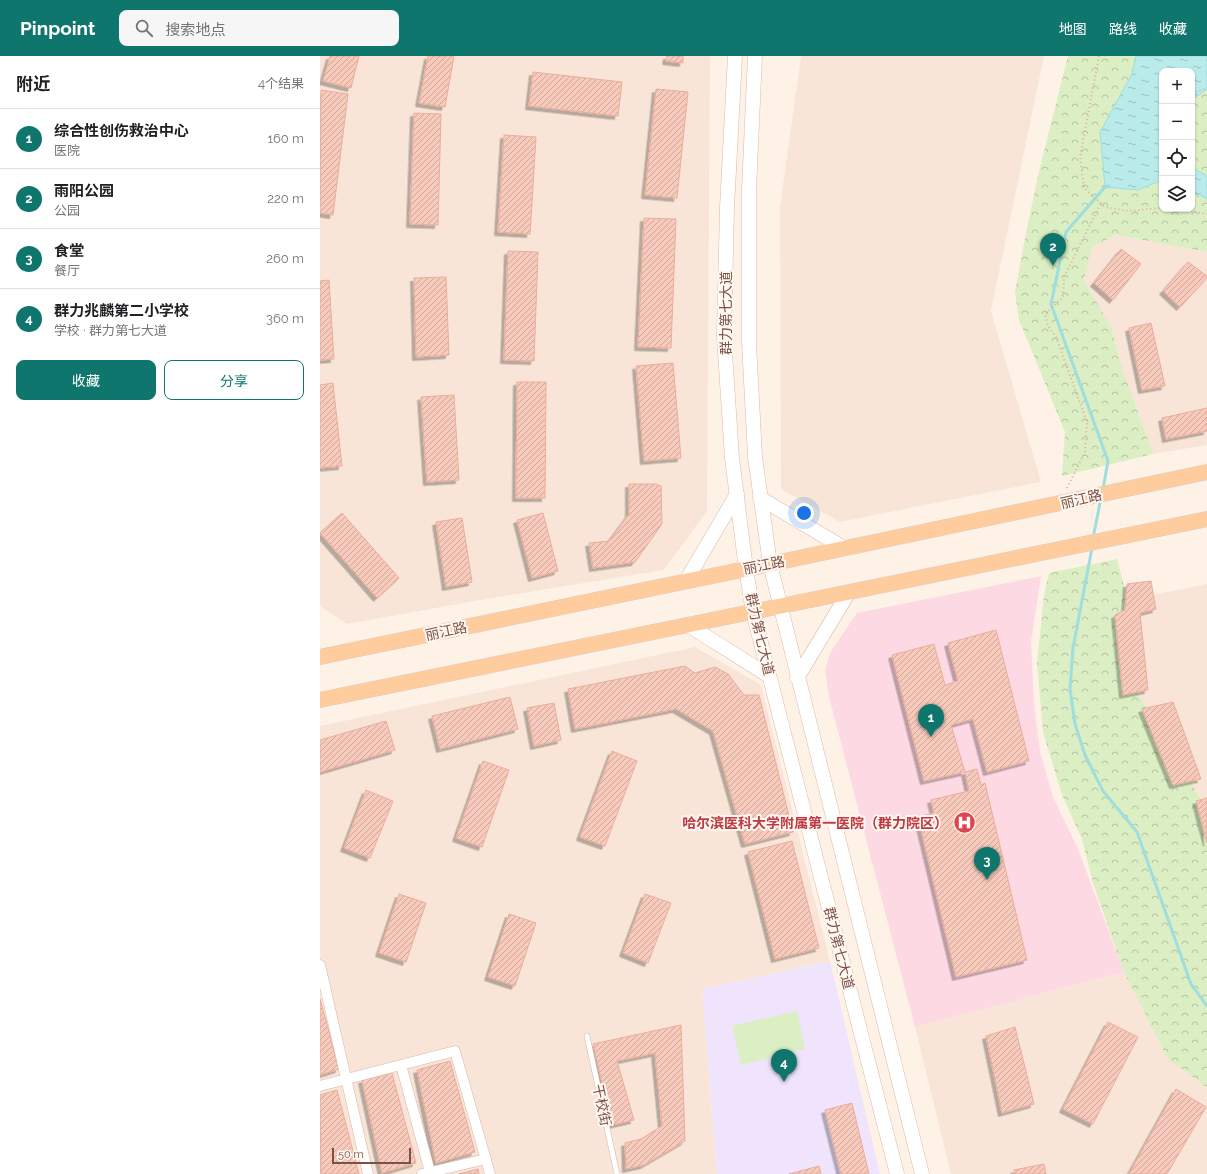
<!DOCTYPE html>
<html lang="zh">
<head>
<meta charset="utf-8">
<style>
	:root { --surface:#fff; --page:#f6f6f6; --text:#202124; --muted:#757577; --line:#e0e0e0; --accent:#0f766e }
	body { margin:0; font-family:Raleway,"Noto Sans SC",sans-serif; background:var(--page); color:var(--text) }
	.controls { position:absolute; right:12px; top:12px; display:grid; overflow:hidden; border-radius:8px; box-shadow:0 1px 3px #0004 }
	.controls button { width:36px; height:36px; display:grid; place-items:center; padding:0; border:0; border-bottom:1px solid var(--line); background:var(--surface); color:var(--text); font:20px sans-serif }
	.scale { position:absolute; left:12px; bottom:10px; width:79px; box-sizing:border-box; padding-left:4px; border:2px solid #7c5248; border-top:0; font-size:11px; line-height:14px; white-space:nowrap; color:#7c5248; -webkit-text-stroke:3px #fff7f0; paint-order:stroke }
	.you { position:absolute; left:484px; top:457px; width:14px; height:14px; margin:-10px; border:3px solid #fff; border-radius:50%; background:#1a73e8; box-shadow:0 0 0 6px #1a73e833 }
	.badge { display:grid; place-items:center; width:26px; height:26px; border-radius:50%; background:var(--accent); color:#fff; font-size:13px; font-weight:700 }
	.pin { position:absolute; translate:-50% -33px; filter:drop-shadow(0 1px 2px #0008) }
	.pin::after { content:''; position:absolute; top:21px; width:14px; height:12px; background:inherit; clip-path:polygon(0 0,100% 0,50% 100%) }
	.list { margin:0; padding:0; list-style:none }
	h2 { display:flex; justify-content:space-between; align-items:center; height:52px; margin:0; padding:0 16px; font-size:17px }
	h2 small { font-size:13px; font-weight:400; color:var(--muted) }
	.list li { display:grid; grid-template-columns:26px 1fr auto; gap:12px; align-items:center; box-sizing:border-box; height:60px; padding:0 16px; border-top:1px solid var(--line) }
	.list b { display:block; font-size:15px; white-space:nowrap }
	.list p { margin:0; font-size:13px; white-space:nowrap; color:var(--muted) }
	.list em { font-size:13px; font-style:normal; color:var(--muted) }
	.actions { display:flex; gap:8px; padding:12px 16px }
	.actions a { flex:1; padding:9px 0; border:1px solid var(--accent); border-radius:8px; text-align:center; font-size:14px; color:var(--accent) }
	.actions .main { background:var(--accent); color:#fff }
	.icon { flex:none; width:22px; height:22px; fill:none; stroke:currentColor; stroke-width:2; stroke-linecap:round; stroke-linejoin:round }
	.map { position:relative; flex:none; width:887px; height:1118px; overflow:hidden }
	header { display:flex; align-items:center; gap:24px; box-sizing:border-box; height:56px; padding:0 20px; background:var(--accent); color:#fff }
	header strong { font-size:19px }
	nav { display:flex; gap:22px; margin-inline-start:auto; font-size:14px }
	.search { width:280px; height:36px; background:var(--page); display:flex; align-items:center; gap:10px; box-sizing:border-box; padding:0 14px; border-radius:8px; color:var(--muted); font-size:15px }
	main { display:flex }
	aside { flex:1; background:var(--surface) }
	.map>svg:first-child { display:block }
	.residential { fill:#f9e5d8 }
	.education { fill:#efe4fb }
	.medical { fill:#fdd9e3 }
	.forest { fill:url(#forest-crowns); fill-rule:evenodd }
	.pitch { fill:#dceec3 }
	.water { fill:url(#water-ripples); stroke:#9edede }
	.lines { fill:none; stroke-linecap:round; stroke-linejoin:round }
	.stream { stroke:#9edede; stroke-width:3 }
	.building { fill:url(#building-hatch); stroke:#ebad9a; filter:url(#shadow) }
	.lane-casing { stroke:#d5b9ae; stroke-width:6 }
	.street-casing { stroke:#d5b9ae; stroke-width:11 }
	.secondary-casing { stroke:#dabaad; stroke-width:15 }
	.primary-casing { stroke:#dacfcc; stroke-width:16 }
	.path { stroke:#ddad9e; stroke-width:2; stroke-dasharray:1 3; stroke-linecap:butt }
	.lane { stroke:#fff; stroke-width:5 }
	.street { stroke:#fff; stroke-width:10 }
	.secondary { stroke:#fff; stroke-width:14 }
	.primary { stroke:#ffcc9e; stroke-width:15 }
	.labels { text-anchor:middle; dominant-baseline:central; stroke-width:4; stroke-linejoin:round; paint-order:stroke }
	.street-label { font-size:14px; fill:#7c5248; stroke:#fff7f0 }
	.health-label { font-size:14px; font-weight:bold; fill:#be3a42; stroke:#fff7f0; text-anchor:end }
</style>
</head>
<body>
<header>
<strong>Pinpoint</strong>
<div class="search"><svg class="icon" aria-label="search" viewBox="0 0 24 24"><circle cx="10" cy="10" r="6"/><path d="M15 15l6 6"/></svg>搜索地点</div>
<nav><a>地图</a><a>路线</a><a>收藏</a></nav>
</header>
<main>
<aside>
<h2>附近<small>4个结果</small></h2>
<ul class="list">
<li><span class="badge">1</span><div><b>综合性创伤救治中心</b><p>医院</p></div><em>160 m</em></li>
<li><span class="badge">2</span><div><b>雨阳公园</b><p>公园</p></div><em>220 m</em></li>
<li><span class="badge">3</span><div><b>食堂</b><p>餐厅</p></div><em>260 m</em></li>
<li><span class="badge">4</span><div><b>群力兆麟第二小学校</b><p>学校 · 群力第七大道</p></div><em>360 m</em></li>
</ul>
<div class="actions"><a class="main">收藏</a><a>分享</a></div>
</aside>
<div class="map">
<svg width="887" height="1118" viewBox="0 0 887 1118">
	<defs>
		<pattern id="forest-crowns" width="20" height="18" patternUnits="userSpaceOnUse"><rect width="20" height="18" fill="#dceec3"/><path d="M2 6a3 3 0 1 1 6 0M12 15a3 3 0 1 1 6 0" fill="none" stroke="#b7c3a0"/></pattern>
		<pattern id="water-ripples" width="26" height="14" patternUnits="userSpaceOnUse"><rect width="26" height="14" fill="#b9ebea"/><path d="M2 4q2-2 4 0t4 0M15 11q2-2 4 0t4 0" fill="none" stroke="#9bc1c0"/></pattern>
		<pattern id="building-hatch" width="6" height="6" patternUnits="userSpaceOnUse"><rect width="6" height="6" fill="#f7cabc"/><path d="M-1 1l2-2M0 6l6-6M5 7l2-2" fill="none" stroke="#cda79b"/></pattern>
		<filter id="shadow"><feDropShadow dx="-3.5" dy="3.5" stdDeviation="0" flood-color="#0004"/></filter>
	</defs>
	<rect width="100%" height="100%" fill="#fef2e7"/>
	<path class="residential" d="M0,0H390L387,455L344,514L166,543L27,568L0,550Z
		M481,0H724L671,255L721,426L520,466L461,433L460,151Z
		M796,179L887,196V389L833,398L801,309L792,273L764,224L772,191Z
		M887,528V767L882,745L818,638L808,544Z
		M375,591L441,629L510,905L382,933L397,1118H0V670Z
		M804,916L847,1002L887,1032V1118H631L595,971Z"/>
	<path class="education" d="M510,905L560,1118H397L382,933Z"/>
	<path class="medical" d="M721,520L711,585L714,648L720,696L733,741L758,793L804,916L595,971L509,641L505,614L511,595L537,557Z"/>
	<path class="forest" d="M748,0H887V196L796,179L772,191L764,224L792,273L801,309L833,398L742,420L745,376L699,264L695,236L706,177L719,115ZM842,15H872V153H842Z
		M797,503L808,544L818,638L882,745L887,767V1032L847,1002L804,916L773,827L762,783L742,739L723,676L717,607L724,539L729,517Z"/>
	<path class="pitch" d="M477,955L485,993L421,1009L412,970Z"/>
	<path class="water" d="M816,0H887V33L872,44V15H842V124L818,134L785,131L780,76L812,18Z
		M872,111L887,120V143L872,135Z"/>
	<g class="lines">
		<path class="stream" d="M783,433L788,405L731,248L746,176L785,131L789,130
			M773,482L781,442
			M772,492L753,592L750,633L755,668L765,699L783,735L817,776L871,928L887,950"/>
	</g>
	<path class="building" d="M10,0H39L31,32L3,25Z
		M108,0H134L125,51L99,47Z
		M347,0H363V7L346,5Z
		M213,16L302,26L298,60L209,50Z
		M336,33L368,36L357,142L325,139Z
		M1,34L28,38L13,159L0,157Z
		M94,57L121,58L118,169L90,168Z
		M184,79L216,81L210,178L178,176Z
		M324,162L356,163L351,292L318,291Z
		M801,193L821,208L793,244L774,227Z
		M188,195L218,196L214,305L184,304Z
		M868,206L887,220V222L860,251L843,235Z
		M126,221L129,299L96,301L94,222Z
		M9,224L14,303L0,304V225Z
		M831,267L845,330L822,334L809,272Z
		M353,307L361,402L324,405L316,310Z
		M197,326H226L225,442H196Z
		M13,327L22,410L0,412V329Z
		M134,339L139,424L107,426L101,341Z
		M887,352V375L846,383L842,362Z
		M309,428H336L341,430L342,468L315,506L273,512L269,487L289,485L309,458Z
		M22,457L79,522L57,542L0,477Z
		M223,457L238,515L212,522L197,464Z
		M142,462L152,526L126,531L116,466Z
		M831,525L836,553L820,557L828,634L803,639L795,559L805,554L807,528Z
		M676,574L709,705L667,716L653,663L631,669L645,716L604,725L572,599L614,588L625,629L638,625L628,587Z
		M365,610L375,617L395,611L408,618L424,639H439L473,776L425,788L393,675L356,653L255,673L248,633Z
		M190,641L198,673L120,693L112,660Z
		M853,646L881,723L853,729L822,653Z
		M234,647L241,684L214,690L207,652Z
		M66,665L75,694L0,716V684Z
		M292,695L317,705L285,790L260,781Z
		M163,705L189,714L162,791L136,782Z
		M657,713L661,729L665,727L707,904L636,921L598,761L614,757L611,744L649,735L645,716Z
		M46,734L73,745L50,802L24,792Z
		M887,742V787L876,745Z
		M472,785L499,892L455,903L428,796Z
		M79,838L106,847L86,906L59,897Z
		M325,838L351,847L328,907L303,897Z
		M189,858L216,867L195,930L168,921Z
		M0,943L19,1013L0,1019Z
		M788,966L818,981L773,1068L743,1053Z
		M361,969L365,1085L324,1109L306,1113L305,1087L321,1083L342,1070L335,997L297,1005L314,1064L292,1069L273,988Z
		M695,971L714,1048L682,1057L666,980Z
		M130,1005L155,1096L116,1107L97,1014Z
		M72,1017L96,1107L62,1117L42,1024Z
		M856,1033L886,1051L847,1118H809Z
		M17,1034L39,1118H1L0,1039Z
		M532,1047L549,1118H521L505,1054Z
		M724,1108L726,1118H694V1114Z
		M499,1110L501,1118H469Z
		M158,1113L159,1118H139Z"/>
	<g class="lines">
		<defs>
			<path id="lane" d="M267,980L297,1118"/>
			<path id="street" d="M0,909L48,1118
				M81,1009L110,1116
				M0,1030L135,995L170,1118
				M102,1118L166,1103"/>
			<path id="secondary" d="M415,0L407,152L404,281L412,402L426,513L433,556L577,1118
				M435,0L429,134V286L435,401L450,508L602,1118
				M440,442L524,492
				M366,525L417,438
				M368,569L449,620
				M477,622L529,536"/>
			<path id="primary" d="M0,601L450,508L887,416
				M0,644L887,463"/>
		</defs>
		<use href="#lane" class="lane-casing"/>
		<use href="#street" class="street-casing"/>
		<use href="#secondary" class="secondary-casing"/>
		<use href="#primary" class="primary-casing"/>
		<path class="path" d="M779,0L760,101L764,132L785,151L808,155L842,152
			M872,37L887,32
			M859,153L887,158
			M747,432L765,396L767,366L736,281L728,270L725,258L743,241L744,221L781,147"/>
		<use href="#lane" class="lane"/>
		<use href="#street" class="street"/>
		<use href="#secondary" class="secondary"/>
		<use href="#primary" class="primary"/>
	</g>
	<defs>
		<symbol id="hospital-disc" viewBox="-11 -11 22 22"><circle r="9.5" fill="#e0444e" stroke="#fff7f0"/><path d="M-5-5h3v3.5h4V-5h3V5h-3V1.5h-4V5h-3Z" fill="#fff"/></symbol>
	</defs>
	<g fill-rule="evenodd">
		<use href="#hospital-disc" x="632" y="754" width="25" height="25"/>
	</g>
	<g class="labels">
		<g class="street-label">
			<text transform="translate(406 257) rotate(-90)">群力第七大道</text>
			<text transform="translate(761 443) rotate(-13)">丽江路</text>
			<text transform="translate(444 509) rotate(-11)">丽江路</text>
			<text transform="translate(126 575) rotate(-12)">丽江路</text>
			<text transform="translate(440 578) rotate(77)">群力第七大道</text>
			<text transform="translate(519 892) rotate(76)">群力第七大道</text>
			<text transform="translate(282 1049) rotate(78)">干校街</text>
		</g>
		<g class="health-label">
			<text x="628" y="767">哈尔滨医科大学附属第一医院（群力院区）</text>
		</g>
	</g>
</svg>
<div class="controls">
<button>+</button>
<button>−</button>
<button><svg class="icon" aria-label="locate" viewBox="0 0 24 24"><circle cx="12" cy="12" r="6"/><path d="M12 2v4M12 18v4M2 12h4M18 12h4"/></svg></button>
<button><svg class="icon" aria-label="layers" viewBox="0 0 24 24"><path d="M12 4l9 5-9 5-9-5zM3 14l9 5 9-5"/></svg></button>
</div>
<div class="scale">50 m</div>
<div class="you"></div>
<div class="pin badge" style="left:611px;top:681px">1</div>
<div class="pin badge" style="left:733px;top:210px">2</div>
<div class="pin badge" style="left:667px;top:824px">3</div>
<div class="pin badge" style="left:464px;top:1026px">4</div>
</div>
</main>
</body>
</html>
